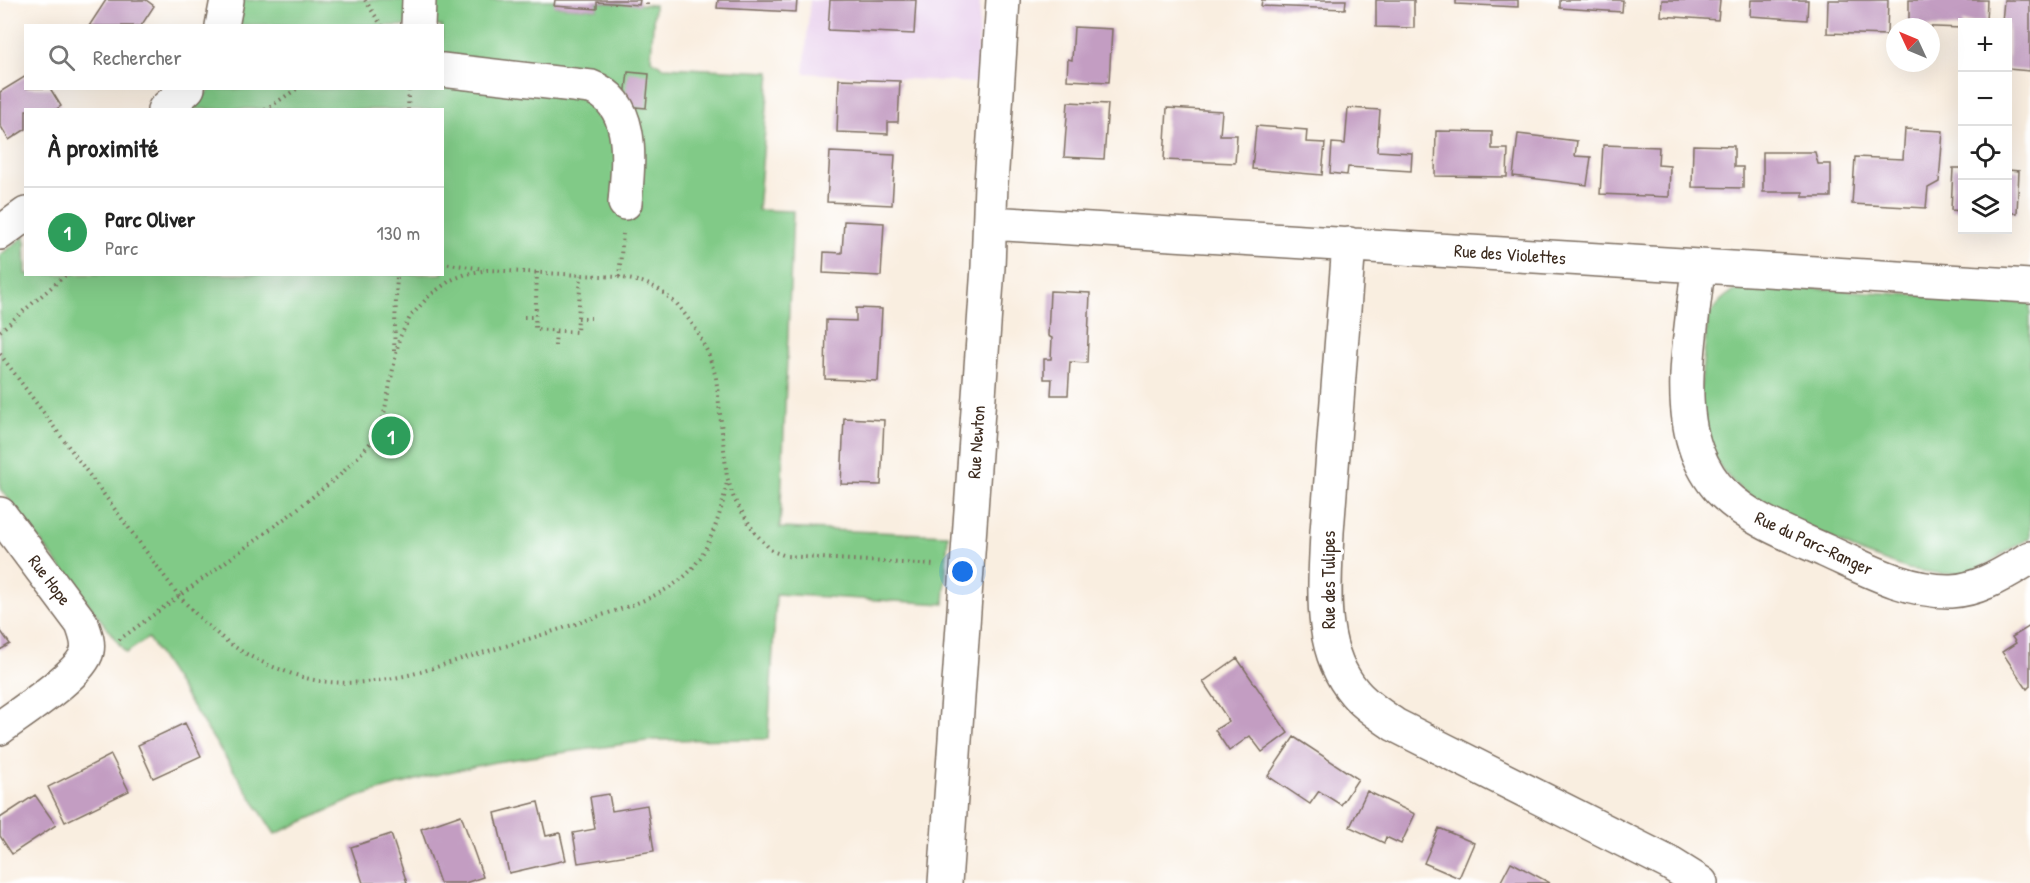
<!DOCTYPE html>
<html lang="fr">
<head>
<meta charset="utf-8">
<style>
	:root { --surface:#fff; --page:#f2f2f2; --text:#222; --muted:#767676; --line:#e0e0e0; --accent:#c8321e }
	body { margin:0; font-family:"Patrick Hand",sans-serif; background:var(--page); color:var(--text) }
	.controls { position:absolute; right:18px; top:18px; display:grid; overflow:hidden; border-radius:0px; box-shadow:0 6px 24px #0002 }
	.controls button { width:54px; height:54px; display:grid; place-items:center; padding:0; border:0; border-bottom:2px solid var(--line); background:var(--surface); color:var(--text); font:30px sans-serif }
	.compass { position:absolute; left:1886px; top:18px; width:54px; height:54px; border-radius:50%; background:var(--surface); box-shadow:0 6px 24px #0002; rotate:314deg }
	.you { position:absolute; left:963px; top:572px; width:21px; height:21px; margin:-15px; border:4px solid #fff; border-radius:50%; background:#1a73e8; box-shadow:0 0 0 9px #1a73e833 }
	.badge { display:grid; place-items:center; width:39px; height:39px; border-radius:50%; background:var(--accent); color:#fff; font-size:20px; font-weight:700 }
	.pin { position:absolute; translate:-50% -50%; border:3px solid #fff; box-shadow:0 2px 6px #0006 }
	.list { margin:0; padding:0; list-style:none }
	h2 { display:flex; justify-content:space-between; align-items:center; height:78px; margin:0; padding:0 24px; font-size:26px }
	h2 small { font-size:20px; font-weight:400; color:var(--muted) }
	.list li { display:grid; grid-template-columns:39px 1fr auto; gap:18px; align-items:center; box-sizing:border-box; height:90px; padding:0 24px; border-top:2px solid var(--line) }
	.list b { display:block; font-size:22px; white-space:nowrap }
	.list p { margin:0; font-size:20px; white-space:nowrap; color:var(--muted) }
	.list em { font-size:20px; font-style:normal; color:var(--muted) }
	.icon { flex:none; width:33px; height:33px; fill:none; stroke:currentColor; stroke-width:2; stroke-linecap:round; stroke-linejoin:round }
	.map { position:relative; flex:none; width:2030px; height:883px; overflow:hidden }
	.search { position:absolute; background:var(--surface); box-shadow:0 6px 24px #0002; left:24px; top:24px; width:420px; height:66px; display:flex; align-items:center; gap:15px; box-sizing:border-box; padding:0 21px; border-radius:0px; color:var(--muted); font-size:22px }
	.panel { position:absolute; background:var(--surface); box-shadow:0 6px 24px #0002; left:24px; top:108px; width:420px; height:168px; border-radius:0px }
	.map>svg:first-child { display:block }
	.built { fill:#e9d1ed }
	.park { fill:#81ca87; stroke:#5e7a52; stroke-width:1.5 }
	.building { fill:#c39dc2 }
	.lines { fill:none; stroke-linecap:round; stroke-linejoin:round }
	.minor-casing { stroke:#7e6f62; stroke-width:36 }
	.path { stroke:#7e6f62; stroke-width:4; stroke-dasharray:1.5 4.5; stroke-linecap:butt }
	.minor { stroke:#fff; stroke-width:33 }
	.labels { text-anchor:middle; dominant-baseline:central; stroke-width:6; stroke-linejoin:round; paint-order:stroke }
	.street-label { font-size:18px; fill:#3b2a1e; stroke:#fff }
</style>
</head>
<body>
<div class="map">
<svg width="2030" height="883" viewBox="0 0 2030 883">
	<rect width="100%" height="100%" fill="#fff"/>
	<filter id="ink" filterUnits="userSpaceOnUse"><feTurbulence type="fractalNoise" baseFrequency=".0167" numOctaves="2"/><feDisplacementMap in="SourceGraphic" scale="12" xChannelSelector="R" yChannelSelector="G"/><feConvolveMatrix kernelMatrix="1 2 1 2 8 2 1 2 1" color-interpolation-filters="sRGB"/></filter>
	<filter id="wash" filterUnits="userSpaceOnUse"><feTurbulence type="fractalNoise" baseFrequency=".008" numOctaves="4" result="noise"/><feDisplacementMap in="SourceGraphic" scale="24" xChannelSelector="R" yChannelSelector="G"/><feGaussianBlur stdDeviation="1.35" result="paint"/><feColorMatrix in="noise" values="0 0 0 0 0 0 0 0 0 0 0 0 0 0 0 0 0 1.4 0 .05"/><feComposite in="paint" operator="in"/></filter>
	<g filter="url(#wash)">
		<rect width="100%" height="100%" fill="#f9eee0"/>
		<path class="built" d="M810,0H980L977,83L804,73Z"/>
		<path class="park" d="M242,0H555V6L597,9V2L654,5L651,60L663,67L770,72L758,210L793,211L780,528L948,535L944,604L776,594L768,739L654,740L495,762L426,777L358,797L275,834L148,638L126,653L0,488V255L25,236L26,274H442V110L191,109L210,89L442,88V26L237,25Z
			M1753,284L2030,303V538L1983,566L1967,573L1942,574L1908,569L1865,554L1771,512L1737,486L1723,471L1710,451L1699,400L1708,318C1719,298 1731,290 1753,284Z"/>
		<g id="blocks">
			<path class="building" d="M106,0H146L154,6L141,26H89Z
				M555,0H640L639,5L597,2V9L554,6Z
				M718,0H797L796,12L717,8Z
				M830,0H916L914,34L828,30Z
				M1262,0H1346L1345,9L1261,6Z
				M1376,0H1414V28L1376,27Z
				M1456,0H1518V7L1456,4Z
				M1560,0H1623L1622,12L1560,8Z
				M1662,0H1720L1718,20L1661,16Z
				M1751,0H1808L1807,20L1750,16Z
				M1828,0H1888L1887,35L1827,33Z
				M1909,0H1987L1986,22H1962V28L1909,26Z
				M2004,0H2030V71L2008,69V22H2002Z
				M1074,27L1112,29L1109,82L1067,80L1068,59L1072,60Z
				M628,72L649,74L646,108L624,106Z
				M26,76V88H50L61,106L55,110H26V129L9,140L0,125V92Z
				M839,79L900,81L898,122H888V134L837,132Z
				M1068,102L1108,104L1104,159L1064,157Z
				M1167,108L1222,111L1220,135H1237L1235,163L1164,160Z
				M1348,108L1380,110L1377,151L1412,153L1411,171L1348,167L1347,175L1330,173L1332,143L1345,144Z
				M1256,126L1307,130L1306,142L1325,143L1322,175L1252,169Z
				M1905,129L1943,131L1939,182L1928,188L1926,208L1852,204L1855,157L1903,159Z
				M1436,131L1492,132V149H1508L1507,177L1435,176Z
				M1518,134L1577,141L1575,156L1591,157L1587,185L1513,176Z
				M1603,145L1659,147L1658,165L1670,166L1669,197L1600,194Z
				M1693,145L1734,146V167H1743V188L1692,187Z
				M830,152L895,155L892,205L827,202Z
				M1763,152H1815L1818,164H1831V197H1803V192H1763Z
				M1953,168H1962V211L1951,210Z
				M2008,170L2019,171L2017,213H2008Z
				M844,221L884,223L881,276L823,273L824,252L842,253Z
				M1050,291L1090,293L1087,363L1070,362L1068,395H1051L1052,379H1044V359H1051L1052,338L1048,336Z
				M856,308L882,309L878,381L825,379L826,320L856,321Z
				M844,418L884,420L881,485L841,484Z
				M2030,626V686L2027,689L2002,652L2016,643L2012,637Z
				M0,630L10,644L0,650Z
				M1237,658L1288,733L1262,752L1250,736L1229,751L1215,730L1229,721L1203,682Z
				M185,723L201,756L153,778L138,745Z
				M1294,737L1358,779L1341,805L1319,791L1310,804L1268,776Z
				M111,755L129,791L65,822L48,787Z
				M1367,791L1415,814L1401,844L1386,837L1384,843L1350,827Z
				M609,794L612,811L647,805L654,851L578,863L573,833L595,829L590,797Z
				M35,795L56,825L12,854L0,836V818Z
				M538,802L546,836L560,833L566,860L509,873L495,813Z
				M461,815L483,877L465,883H440L421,829Z
				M1439,828L1474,843L1459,878L1424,863Z
				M391,834L407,883H363L351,847Z
				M1511,862L1550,883H1500Z"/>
		</g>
	</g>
	<g filter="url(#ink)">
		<use href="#blocks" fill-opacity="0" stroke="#7e6f62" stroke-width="1.5"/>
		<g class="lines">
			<defs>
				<path id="minor" d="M222,26L227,0
					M418,26L419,0
					M442,70L591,87C637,104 628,164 625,203
					M164,110L188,88
					M990,223L2030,286
					M0,233L26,214
					M1349,244L1327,532C1325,587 1317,649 1355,693C1366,706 1381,715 1395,725L1669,863L1701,883
					M1698,267C1693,324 1676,397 1697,452C1703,467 1711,482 1724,494C1752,521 1791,535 1826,551C1866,569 1907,592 1951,591C1980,590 2006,572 2030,558
					M0,514L82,624C85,633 89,642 87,651C82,674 20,713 0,728
					M945,883L988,267L991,184L1003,0"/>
			</defs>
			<use href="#minor" class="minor-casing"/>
			<path class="path" d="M365,0L382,26
				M647,5V0
				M265,110L298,88
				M408,110L409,88
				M442,263L484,269
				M537,272L535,329L577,332L581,275
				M619,277L623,234
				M524,317H534
				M578,318H591
				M0,331L67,274
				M555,346L556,330
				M394,351L397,274
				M0,354L179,596C210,630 233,651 276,668C290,673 305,679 320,681C342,684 365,683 387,679C418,675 446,663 475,655C516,643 556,631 596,617C627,607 661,597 686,575C708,555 723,510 727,481
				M119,640L291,514L340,475L357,458L373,440L383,419L399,339L410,317L430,295L451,280L466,274L487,270L619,277L642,282L657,288L677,304L696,329L708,353L716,377L727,477L734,499L755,533L772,551L786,556L935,565"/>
			<use href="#minor" class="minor"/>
		</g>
	</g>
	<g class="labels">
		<g class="street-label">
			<text transform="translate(1510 254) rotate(4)">Rue des Violettes</text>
			<text transform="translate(976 442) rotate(-86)">Rue Newton</text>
			<text transform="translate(1814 543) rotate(25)">Rue du Parc-Ranger</text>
			<text transform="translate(50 580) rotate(53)">Rue Hope</text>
			<text transform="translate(1328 580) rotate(-90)">Rue des Tulipes</text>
		</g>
	</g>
</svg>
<div class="controls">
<button>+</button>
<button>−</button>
<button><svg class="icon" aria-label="locate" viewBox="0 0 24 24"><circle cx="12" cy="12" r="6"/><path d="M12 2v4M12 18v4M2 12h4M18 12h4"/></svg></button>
<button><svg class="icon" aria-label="layers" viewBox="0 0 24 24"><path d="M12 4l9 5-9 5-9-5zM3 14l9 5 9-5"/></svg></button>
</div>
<svg class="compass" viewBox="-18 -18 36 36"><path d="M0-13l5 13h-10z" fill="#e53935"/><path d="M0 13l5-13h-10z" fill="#767676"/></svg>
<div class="you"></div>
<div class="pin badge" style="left:391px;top:436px;background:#2e9e5b">1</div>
<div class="search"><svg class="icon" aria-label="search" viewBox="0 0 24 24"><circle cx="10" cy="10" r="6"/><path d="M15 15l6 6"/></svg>Rechercher</div>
<section class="panel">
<h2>À proximité<small></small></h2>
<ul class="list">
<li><span class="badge" style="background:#2e9e5b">1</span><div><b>Parc Oliver</b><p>Parc</p></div><em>130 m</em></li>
</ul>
</section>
</div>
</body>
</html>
